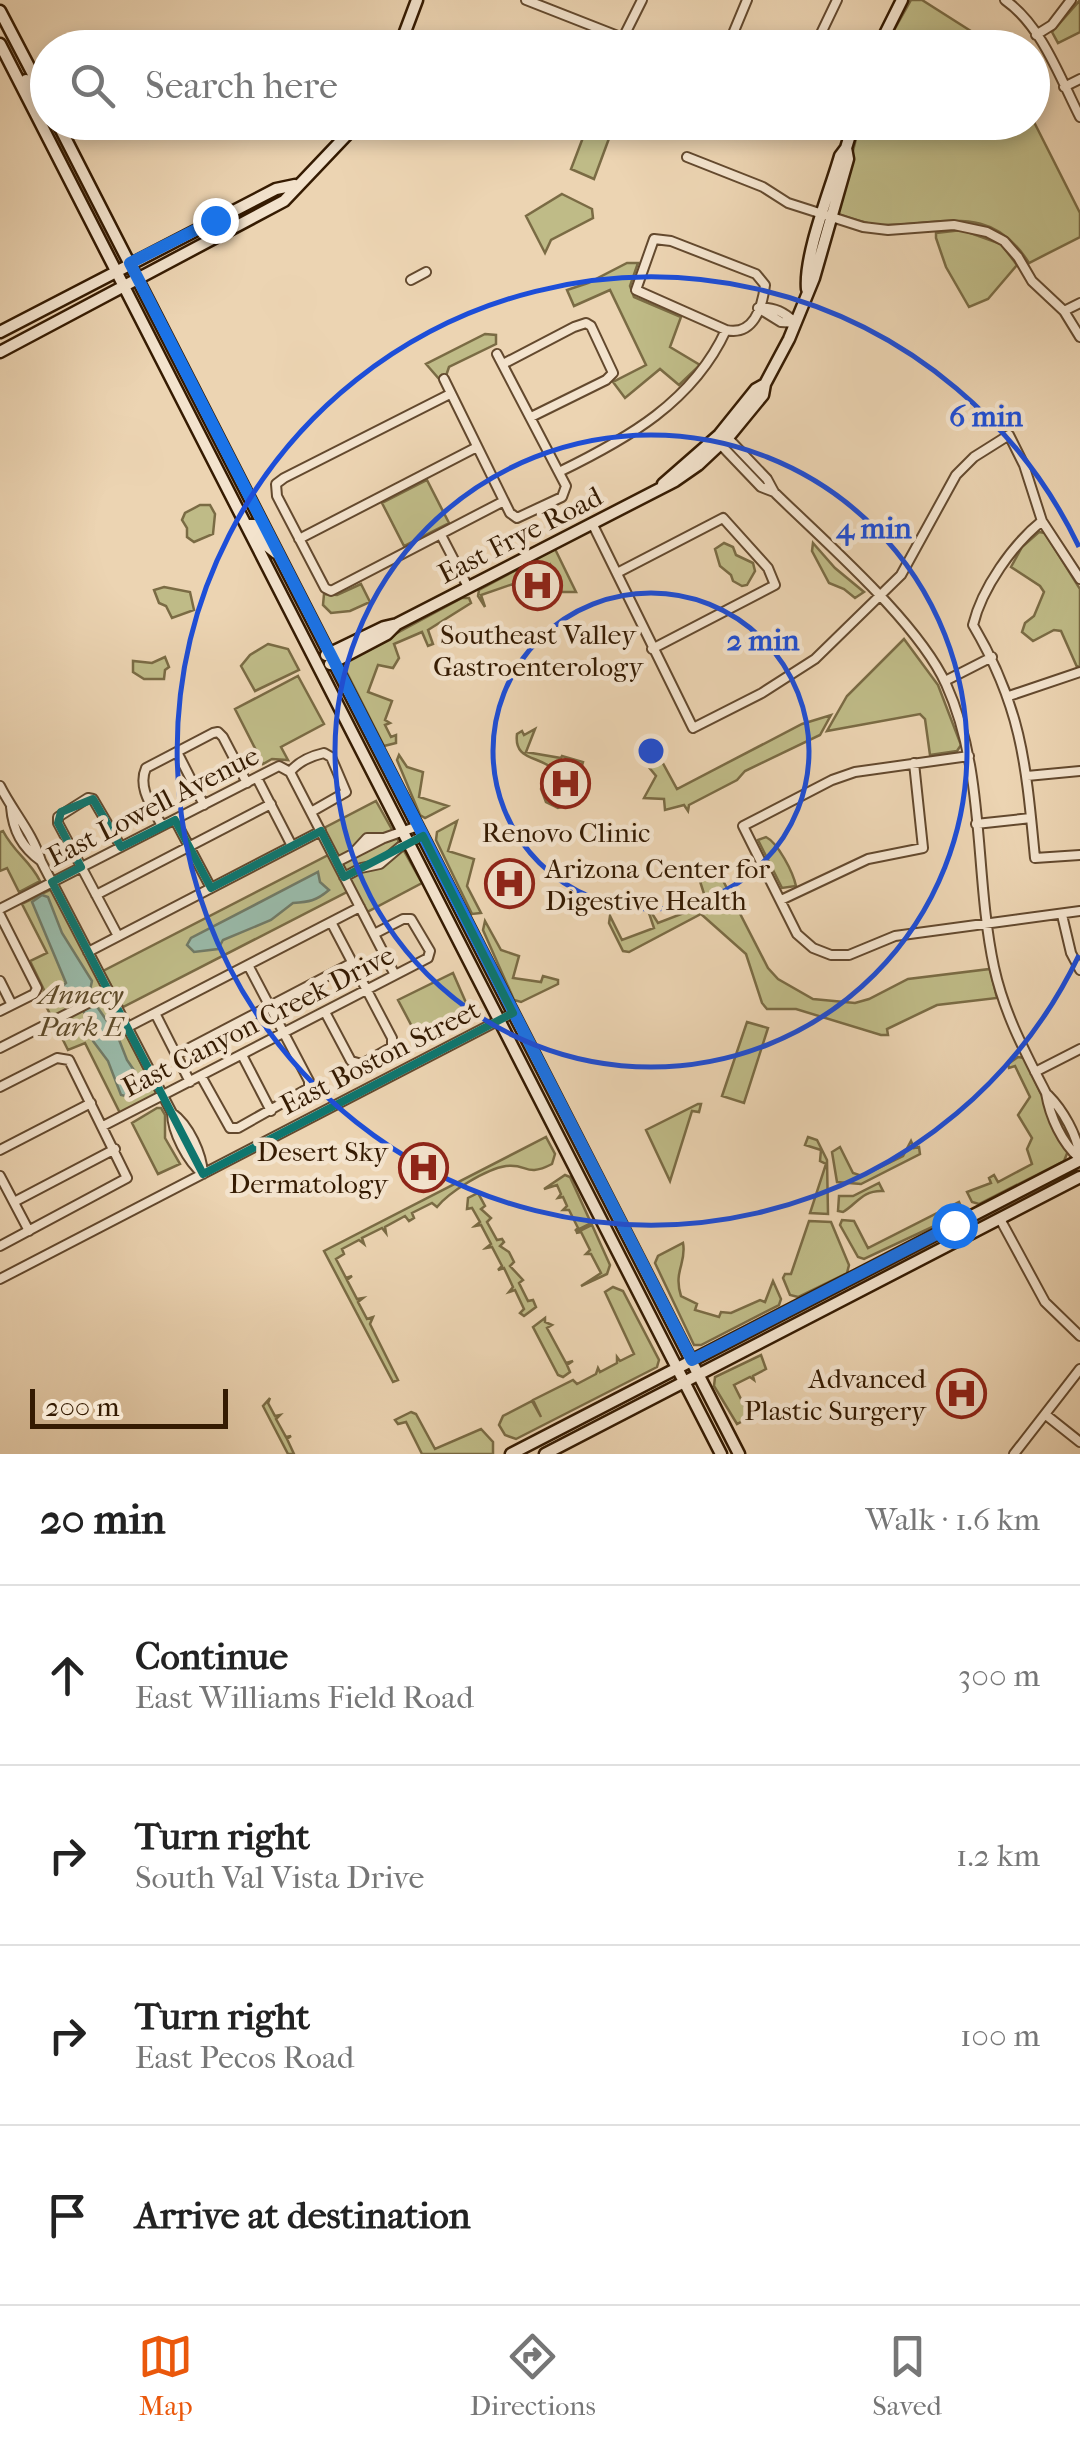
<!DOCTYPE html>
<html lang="en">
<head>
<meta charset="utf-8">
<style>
	:root { --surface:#fff; --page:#f6f6f6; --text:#222; --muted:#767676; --line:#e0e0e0; --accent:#ea580c }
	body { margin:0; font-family:"IM FELL French Canon",serif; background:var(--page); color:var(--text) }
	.scale { position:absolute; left:30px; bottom:25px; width:198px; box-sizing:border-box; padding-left:10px; border:5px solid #351b02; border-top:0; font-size:28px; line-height:35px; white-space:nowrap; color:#351b02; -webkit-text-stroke:8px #f3e3cd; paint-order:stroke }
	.stop { position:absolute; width:30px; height:30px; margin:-22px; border:8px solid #1a73e8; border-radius:50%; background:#fff }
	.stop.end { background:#1a73e8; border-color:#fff; box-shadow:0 2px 10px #0008 }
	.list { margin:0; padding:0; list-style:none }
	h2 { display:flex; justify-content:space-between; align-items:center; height:130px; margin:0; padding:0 40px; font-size:42px }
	h2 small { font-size:32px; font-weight:400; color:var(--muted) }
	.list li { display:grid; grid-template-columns:65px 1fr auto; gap:30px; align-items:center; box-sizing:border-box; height:180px; padding:0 40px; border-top:2px solid var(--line) }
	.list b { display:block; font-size:38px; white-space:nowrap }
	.list p { margin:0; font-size:32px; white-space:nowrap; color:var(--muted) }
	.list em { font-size:32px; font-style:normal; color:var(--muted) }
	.icon { flex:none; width:55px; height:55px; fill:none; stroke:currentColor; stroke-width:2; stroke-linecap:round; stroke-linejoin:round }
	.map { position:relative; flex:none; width:1080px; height:1454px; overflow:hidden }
	.search { position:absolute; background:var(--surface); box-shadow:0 5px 15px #0003; left:30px; right:30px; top:30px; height:110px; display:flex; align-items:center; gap:25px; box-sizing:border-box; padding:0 35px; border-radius:55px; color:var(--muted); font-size:38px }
	.sheet { height:850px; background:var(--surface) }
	nav { display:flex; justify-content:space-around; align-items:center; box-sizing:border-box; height:140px; border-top:2px solid var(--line); background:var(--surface); font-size:28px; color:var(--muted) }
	nav a { display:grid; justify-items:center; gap:5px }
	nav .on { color:var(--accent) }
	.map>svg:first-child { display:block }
	.green { fill:#bfbb87; stroke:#7a6b44; stroke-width:2.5 }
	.water { fill:#99b9a8; stroke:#717a66; stroke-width:2.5 }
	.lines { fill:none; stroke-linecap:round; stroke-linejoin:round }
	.street-casing { stroke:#63492e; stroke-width:12 }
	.secondary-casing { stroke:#351b02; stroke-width:15 }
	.street { stroke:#f3e3cd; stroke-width:8 }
	.secondary { stroke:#f3e3cd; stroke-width:10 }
	.route { stroke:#1a73e8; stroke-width:12 }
	.marked { fill:none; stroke:#0f766e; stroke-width:8; stroke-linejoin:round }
	.ring { fill:none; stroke:#1d4ed8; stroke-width:5 }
	.labels { text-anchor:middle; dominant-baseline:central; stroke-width:9; stroke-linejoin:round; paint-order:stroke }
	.street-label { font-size:28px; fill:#351b02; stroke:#f3e3cd }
	.poi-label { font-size:28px; fill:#351b02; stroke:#f3e3cd }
	.park-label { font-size:28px; font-style:italic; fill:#5e4b2a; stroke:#f3e3cd }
	.centre { fill:#1d4ed8; stroke:#f3e3cd; stroke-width:5 }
	.ring-label { font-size:30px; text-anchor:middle; font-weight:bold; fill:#1d4ed8; stroke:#f3e3cd; stroke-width:9; stroke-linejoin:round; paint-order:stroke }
</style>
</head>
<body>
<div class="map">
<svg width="1080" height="1454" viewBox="0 0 1080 1454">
	<rect width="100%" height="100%" fill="#ecd4b2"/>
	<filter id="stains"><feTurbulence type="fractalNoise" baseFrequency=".002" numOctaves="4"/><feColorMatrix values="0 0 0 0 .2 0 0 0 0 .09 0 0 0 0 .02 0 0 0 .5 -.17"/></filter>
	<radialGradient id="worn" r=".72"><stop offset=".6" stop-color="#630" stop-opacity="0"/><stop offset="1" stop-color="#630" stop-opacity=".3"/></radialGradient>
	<path class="green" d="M911,0H922L996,47L884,48Z
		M1080,0V32L1058,43L1052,32Z
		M1033,120L1080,213V237L1029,263C990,201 942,226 882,225C868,225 851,218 837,214L860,123L1032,122Z
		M587,127L611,133L594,179L571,169Z
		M562,194L592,209L593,218L551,240L545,253L526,216Z
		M962,230L1001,244L1017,265L988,299L969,307L946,267L936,238V233Z
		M627,263H638L630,286L634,297L681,317L670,347L700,365L679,385L660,369L625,398L613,382L646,365L610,290L574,306L567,290L588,283Z
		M485,334L496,335V344L449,367L446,376L440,380L426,364Z
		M427,480L449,523L404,546L382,503Z
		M200,505H210L215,514L213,534L194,542L187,537V528L182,520L185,513Z
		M1039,532L1045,533L1080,589V666L1077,667L1061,631L1054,630L1033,641L1022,632L1025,623L1034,616L1044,592L1040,586L1011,567L1022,547Z
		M724,543L733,547L736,555L753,563L755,571L747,585L742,586L733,581L731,575L720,566L715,549Z
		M813,543L835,568L864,592L855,598L844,589L829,583L812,551Z
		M555,549L576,592H561L550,564L529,572L530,577L516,583L523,603L513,584L481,595L485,607L478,596L479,590Z
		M361,584L370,602L350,611L331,613L323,605L324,594L337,595Z
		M164,587L190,592L194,610L172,618L166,606L159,603L154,590Z
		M462,598H469L471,603L428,630L433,644L428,646L422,632L394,644L399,658L393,668L378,665L368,692L392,701L385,720L390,723L385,725L391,737L396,735V743L384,746L344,667L347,660Z
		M904,639L938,685L961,745L957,751L930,755L925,719L920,714L827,731L847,696Z
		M268,644L288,649L299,670L255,691L241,666L250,655Z
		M165,657L169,667L165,670L164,679H144L133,672V661L152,663Z
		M298,676L324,724L281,747L288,760L272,759L263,764L235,709Z
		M831,715L820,735L745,771L737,780L689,805L688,811L684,805L665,810L664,799L644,798L656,776L643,760H647L646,751L654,747L677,789L802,724Z
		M535,729L526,752L561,758L562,756L583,762L581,769L558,764L550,799L568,805L558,808L546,802L541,789L549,766C534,756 514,758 517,734L522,731L524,735Z
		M399,755L407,767L423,772L419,797L448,806L425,818L420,815L397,760Z
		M376,801L422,883L367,912L353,889L123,1007L103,971L334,852L322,829Z
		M457,821L448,851L474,859L467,886L481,913L472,914L436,840L437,832Z
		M3,831C15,854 29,859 40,881L19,892L7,868L0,871V832Z
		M766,837C778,843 793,872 796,886L782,888L758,840Z
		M715,865L768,968L778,979L813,999L855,1003L869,999L908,979L990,969L997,998L937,1005L887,1029L888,1035H881L796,1009H767L762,1003L746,954L701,914L629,952L623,951L609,923L610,916L622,940L654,928L646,904L658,923L684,913L683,909L706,900L698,875Z
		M52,889L157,1095L120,1113L85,1043L68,1050L42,998L44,990L30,961L47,953L22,904Z
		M485,921L501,950L519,956L513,978L541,982L543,976L558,980V984L521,1002L514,1000L483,930Z
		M453,973L467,1005L461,1014L418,1038L398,1000Z
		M747,1022L768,1028L744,1103L722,1096Z
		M1018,1057L1024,1058L1068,1151L1064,1161L979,1204L972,1202L967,1192L991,1183L989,1178L994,1175L998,1182L1032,1164L1027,1149L1032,1138L1018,1115L1030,1097L1015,1066L1009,1068L1008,1064Z
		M698,1104H701L699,1112L692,1111L670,1181L646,1130Z
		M157,1108H161L165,1115V1138L180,1164L158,1174L132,1123Z
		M546,1137L555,1154L552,1164C525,1178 528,1163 506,1166C486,1169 449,1192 437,1207L432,1203L412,1213L414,1218L409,1221L405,1216L385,1227L386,1233L382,1228L362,1238L364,1244L359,1240L342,1249L344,1254L336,1259L346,1278L352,1276L347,1280L357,1299L363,1298L358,1302L367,1319L373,1317L370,1324L398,1380L393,1382L324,1251Z
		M808,1137L817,1140L827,1160L828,1214L810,1213L826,1164L820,1161L821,1150L805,1145Z
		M911,1141L914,1148L919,1147L920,1154L861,1184L837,1182L832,1152L840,1147L853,1173L862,1176L903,1156Z
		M565,1175L570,1177L591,1223L575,1231L578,1228L569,1210H563L567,1206L563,1197L558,1198L561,1194L557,1185L544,1189Z
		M879,1183L883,1191C862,1190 857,1204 843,1212L838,1211L839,1196H853Z
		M478,1193L485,1206L481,1209L491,1218L487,1222L497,1240L502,1239L504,1242L500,1246L509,1252L514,1262L510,1266L523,1280L519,1283L528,1301L533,1300L536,1307L524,1316L520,1313L524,1309L515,1290L509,1292L513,1287L504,1268L498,1270L502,1266L492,1247L486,1248L491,1244L481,1225L475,1226L480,1222L472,1208L467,1209L468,1198Z
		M959,1202L962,1208L960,1214L864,1259L858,1257L840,1225L842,1220L854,1221L868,1248Z
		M809,1221L831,1222L849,1265L847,1273L798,1297L790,1295L783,1278L785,1274H791Z
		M592,1225L610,1265L607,1274L581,1286L601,1273L591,1254H586L590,1250L581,1232L576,1233Z
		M683,1243C687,1263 673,1271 681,1296L697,1304L695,1310L719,1317L721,1312L731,1313L760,1300L765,1302L773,1281L781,1299L779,1305L701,1345H694L655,1263L658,1256Z
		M613,1287L623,1291L659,1360L657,1367L516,1439L505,1435L499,1425L503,1416L532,1401L541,1417L533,1400L573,1380L577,1384L596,1374L598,1368L600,1372L617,1363V1357L620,1361L634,1354L605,1292Z
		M545,1318V1322L552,1325L547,1328L566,1363L573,1361L567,1365L570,1372L563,1377L558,1375L533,1327Z
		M761,1355L766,1369L753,1376L754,1380L750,1377L734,1385L750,1417L737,1424L714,1386L715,1377Z
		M270,1398L268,1403L275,1416L280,1415L276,1419L286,1437L291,1436L287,1439L294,1454H288L263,1406Z
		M411,1412L416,1414L435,1449L481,1429L493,1442V1454H422L406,1422L398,1424L395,1420Z"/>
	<path class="water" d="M318,872L320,882L329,890C316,901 309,902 293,903L271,920L223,940L218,949L194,952L187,945L191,938Z
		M42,895L48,897L62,933L92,981L89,995L118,1037L127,1060L140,1079L141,1094L134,1098L121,1095L108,1061L93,1041L91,1024L75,997L58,998L56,992L66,983L32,902Z"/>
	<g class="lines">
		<defs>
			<path id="street" d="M526,0L623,38L642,0
				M1005,0C1042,26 1060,78 1080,117
				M1036,35L1052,25L1071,0
				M727,48L747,0
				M814,48L837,0
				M1064,87L1080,79
				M687,157L763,187L788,203L863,227L888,230L954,225L987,232L1004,241L1018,257L1032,281L1064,311L1080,337
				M411,280L426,272
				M758,308C774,306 785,313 796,323
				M758,308L781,322L796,323
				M1064,311L1080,303
				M503,364L574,327L586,323L591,326L613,373L606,380L531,417
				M444,379L510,513L517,518L562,497L566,486L497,354
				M450,394L284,478L276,484L277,496L325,588L331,591L504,501
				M725,435L767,479L774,492C825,542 917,621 946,684C986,772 974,874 994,967C1004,1013 1025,1052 1046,1093C1050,1117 1062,1143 1080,1159
				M718,442L761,487L774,492
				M559,472C627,439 693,402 726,330C753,336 762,309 765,285L756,274L671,241L654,239L636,290L726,330
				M1042,521C1013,544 982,588 973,625C1022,708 1026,765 1035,858L1080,855
				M592,523L693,728L762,693L815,659L901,575L956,475L974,457L1009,435L1024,465L1042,521L1080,579
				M441,535L468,587
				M299,539L477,447
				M617,573L723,518L768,568L775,585L652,649
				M945,681L992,657
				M1009,696L1080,672
				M177,752L204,805
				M969,756L855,772L832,780L743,826L797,934L813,948L831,955H849L895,936L1080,911
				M290,772L395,975
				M290,772C298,762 311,756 324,753L331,757L346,792L311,812
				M1027,776L1080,771
				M257,778L292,846
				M0,786C13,812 32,832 41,861L172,1113C189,1125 202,1154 203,1174
				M11,807C13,831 22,847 41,861
				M175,820L211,888
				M976,824L1031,818
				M162,826C153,808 137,788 146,768L213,733L218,732L223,737L247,783
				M355,851L367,838H384
				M337,862L384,838L418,826
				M344,877L361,868L380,864L400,847L423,836
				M96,895L271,804
				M781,900L868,859L923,848L914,763
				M0,909L279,766L290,772
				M0,915L37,988L34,994L0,1011
				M1062,915L1071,953L1080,970
				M118,936L58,823V817L88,798L93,799L121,847
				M88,952L321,831
				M0,981L12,1005
				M325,1012L351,1061L362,1064L392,1047V1038L331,922
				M155,1013L190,1082
				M128,1027L360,907
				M0,1048L110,992
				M176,1055L352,963
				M242,1055L271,1111
				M1035,1072L1080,1049
				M201,1076L230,1128H238L309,1088V1081L248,965
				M0,1087L57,1058L69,1060L127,1178L0,1246
				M1048,1095C1063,1110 1077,1135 1080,1156
				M172,1113C172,1132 188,1162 203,1174
				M103,1126L428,958L430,951L411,919H403L374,934
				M0,1150L91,1103
				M0,1176L29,1231
				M14,1202L115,1149
				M1000,1219L1045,1302L1080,1336
				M0,1279L513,1013
				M1046,1415L1080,1442
				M1014,1454L1080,1369"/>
			<path id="secondary" d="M0,11L48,103
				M0,44L721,1454
				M399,48L417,0
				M878,48L902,0
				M26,80L38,103L48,110
				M57,122L739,1454
				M807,289C804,255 830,191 840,156L846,148
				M0,332L276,189L295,185
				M0,352L284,201L359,122
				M663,484L719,435L756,389L765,384
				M248,525H254L266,545L276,553
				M326,655L384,627L397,624L675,481L698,465L731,434L763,395L765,384L789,339L814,278L848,159L846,148L854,122
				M330,664L387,634L396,625
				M511,1454L1080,1160
				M545,1454L1080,1177"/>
		</defs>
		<use href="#street" class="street-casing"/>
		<use href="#secondary" class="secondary-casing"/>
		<use href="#street" class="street"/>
		<use href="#secondary" class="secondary"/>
	</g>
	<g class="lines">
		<path class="route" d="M215,220L130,263L692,1360L954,1225"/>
	</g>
	<path class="marked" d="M93,799L121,847L175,820L211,888L321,831L344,877L423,836L513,1013L203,1174L52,882L81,867L58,823L61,812Z"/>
	<g class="ring">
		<circle cx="651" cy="751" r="158"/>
		<circle cx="651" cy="751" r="316"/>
		<path d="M1079 955A474 474 0 1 1 1079 547"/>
	</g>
	<defs>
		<symbol id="hospital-ring" viewBox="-11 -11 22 22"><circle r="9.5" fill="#f3e3cd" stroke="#8f2418" stroke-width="1.5"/><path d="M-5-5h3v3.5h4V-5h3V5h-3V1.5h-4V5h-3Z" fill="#8f2418"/></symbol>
	</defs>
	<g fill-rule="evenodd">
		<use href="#hospital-ring" x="510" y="558" width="55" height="55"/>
		<use href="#hospital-ring" x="538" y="756" width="55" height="55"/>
		<use href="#hospital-ring" x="482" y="856" width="55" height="55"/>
		<use href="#hospital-ring" x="396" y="1140" width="55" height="55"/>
		<use href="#hospital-ring" x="934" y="1366" width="55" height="55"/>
	</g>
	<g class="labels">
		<g class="street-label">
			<text transform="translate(520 535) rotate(-27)">East Frye Road</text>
			<text transform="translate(153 806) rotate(-27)">East Lowell Avenue</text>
			<text transform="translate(258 1021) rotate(-27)">East Canyon Creek Drive</text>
			<text transform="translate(380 1057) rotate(-27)">East Boston Street</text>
		</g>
		<g class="poi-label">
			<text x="538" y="634">Southeast Valley<tspan x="538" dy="32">Gastroenterology</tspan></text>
			<text x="566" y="832">Renovo Clinic</text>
			<text x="545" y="868" text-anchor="start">Arizona Center for<tspan x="545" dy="32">Digestive Health</tspan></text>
			<text x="388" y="1151" text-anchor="end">Desert Sky<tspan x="388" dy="32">Dermatology</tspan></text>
			<text x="926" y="1378" text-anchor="end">Advanced<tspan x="926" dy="32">Plastic Surgery</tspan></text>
		</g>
		<g class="park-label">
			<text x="81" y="994">Annecy<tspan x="81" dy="32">Park E</tspan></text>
		</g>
	</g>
	<circle cx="651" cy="751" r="15" class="centre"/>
	<g class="ring-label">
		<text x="986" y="426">6 min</text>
		<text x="874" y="538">4 min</text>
		<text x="763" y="650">2 min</text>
	</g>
	<rect width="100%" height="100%" filter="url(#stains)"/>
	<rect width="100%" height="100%" fill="url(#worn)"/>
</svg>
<div class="scale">200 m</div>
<div class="stop" style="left:954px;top:1225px"></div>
<div class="stop end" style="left:215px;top:220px"></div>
<div class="search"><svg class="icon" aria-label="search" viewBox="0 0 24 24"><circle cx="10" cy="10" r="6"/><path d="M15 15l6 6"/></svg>Search here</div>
</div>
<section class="sheet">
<h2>20 min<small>Walk · 1.6 km</small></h2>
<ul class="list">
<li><svg class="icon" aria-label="ahead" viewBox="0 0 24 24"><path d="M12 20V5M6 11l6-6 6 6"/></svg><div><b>Continue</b><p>East Williams Field Road</p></div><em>300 m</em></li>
<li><svg class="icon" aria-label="right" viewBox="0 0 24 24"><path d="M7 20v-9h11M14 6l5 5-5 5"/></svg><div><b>Turn right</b><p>South Val Vista Drive</p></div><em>1.2 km</em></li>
<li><svg class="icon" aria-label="right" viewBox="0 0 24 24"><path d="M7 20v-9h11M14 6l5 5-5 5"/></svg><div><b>Turn right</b><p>East Pecos Road</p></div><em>100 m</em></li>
<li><svg class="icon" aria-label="arrive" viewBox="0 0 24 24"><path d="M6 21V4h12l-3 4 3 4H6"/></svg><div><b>Arrive at destination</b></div></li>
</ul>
</section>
<nav>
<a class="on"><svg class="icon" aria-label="map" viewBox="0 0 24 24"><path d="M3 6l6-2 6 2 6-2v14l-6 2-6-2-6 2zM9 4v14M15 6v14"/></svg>Map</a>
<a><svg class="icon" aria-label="directions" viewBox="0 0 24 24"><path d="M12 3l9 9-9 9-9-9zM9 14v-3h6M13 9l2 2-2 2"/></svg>Directions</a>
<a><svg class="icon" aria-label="saved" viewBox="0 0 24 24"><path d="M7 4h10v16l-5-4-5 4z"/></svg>Saved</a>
</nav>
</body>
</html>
